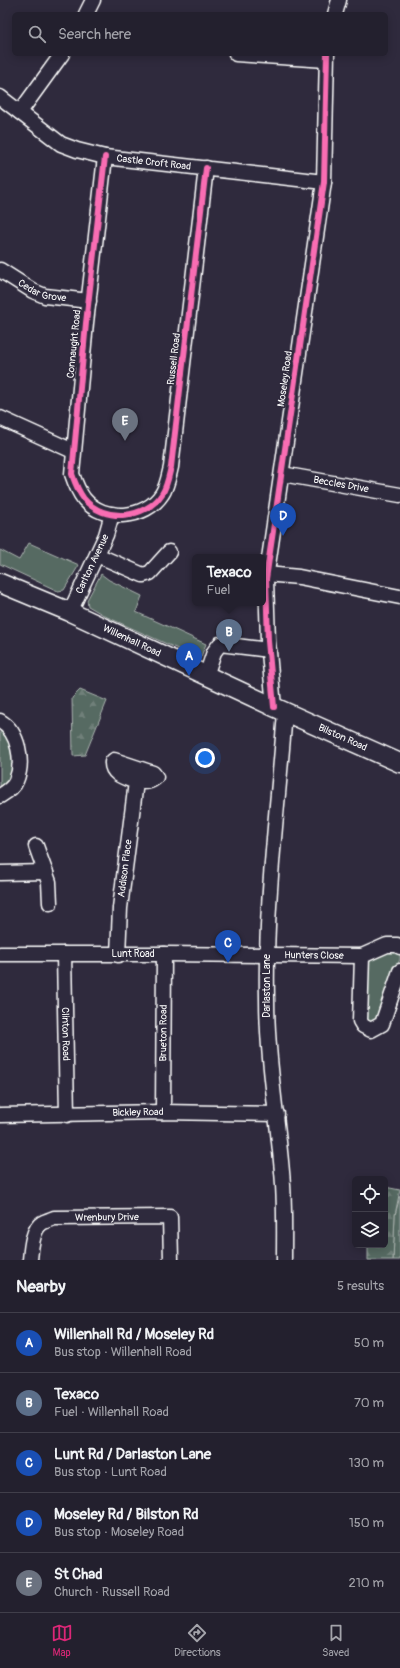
<!DOCTYPE html>
<html lang="en">
<head>
<meta charset="utf-8">
<style>
	:root { --surface:#23202e; --page:#2b2836; --text:#f1f3f6; --muted:#a3a3aa; --line:#403e4a; --accent:#db2777 }
	body { margin:0; font-family:Pangolin,sans-serif; background:var(--page); color:var(--text) }
	.controls { position:absolute; right:12px; bottom:12px; display:grid; overflow:hidden; border-radius:6px; box-shadow:0 2px 10px #0003 }
	.controls button { width:36px; height:36px; display:grid; place-items:center; padding:0; border:0; border-bottom:1px solid var(--line); background:var(--surface); color:var(--text); font:20px sans-serif }
	.you { position:absolute; left:205px; top:758px; width:14px; height:14px; margin:-10px; border:3px solid #fff; border-radius:50%; background:#1a73e8; box-shadow:0 0 0 6px #1a73e833 }
	.badge { display:grid; place-items:center; width:26px; height:26px; border-radius:50%; background:var(--accent); color:#fff; font-size:13px; font-weight:700 }
	.pin { position:absolute; translate:-50% -33px; filter:drop-shadow(0 1px 2px #0008) }
	.pin::after { content:''; position:absolute; top:21px; width:14px; height:12px; background:inherit; clip-path:polygon(0 0,100% 0,50% 100%) }
	.popup { position:absolute; left:192px; top:554px; width:74px; height:52px; box-sizing:border-box; display:grid; place-content:center; border-radius:6px; background:var(--surface); filter:drop-shadow(0 1px 3px #0005); font-size:13px; white-space:nowrap; color:var(--muted) }
	.popup b { font-size:15px; color:var(--text) }
	.popup::after { content:''; position:absolute; left:50%; top:100%; margin-left:-8px; border:8px solid transparent; border-top-color:var(--surface) }
	.list { margin:0; padding:0; list-style:none }
	h2 { display:flex; justify-content:space-between; align-items:center; height:52px; margin:0; padding:0 16px; font-size:17px }
	h2 small { font-size:13px; font-weight:400; color:var(--muted) }
	.list li { display:grid; grid-template-columns:26px 1fr auto; gap:12px; align-items:center; box-sizing:border-box; height:60px; padding:0 16px; border-top:1px solid var(--line) }
	.list b { display:block; font-size:15px; white-space:nowrap }
	.list p { margin:0; font-size:13px; white-space:nowrap; color:var(--muted) }
	.list em { font-size:13px; font-style:normal; color:var(--muted) }
	.icon { flex:none; width:22px; height:22px; fill:none; stroke:currentColor; stroke-width:2; stroke-linecap:round; stroke-linejoin:round }
	.map { position:relative; flex:none; width:400px; height:1260px; overflow:hidden }
	.search { position:absolute; background:var(--surface); box-shadow:0 2px 10px #0003; left:12px; right:12px; top:12px; height:44px; display:flex; align-items:center; gap:10px; box-sizing:border-box; padding:0 14px; border-radius:6px; color:var(--muted); font-size:15px }
	.sheet { height:352px; background:var(--surface) }
	nav { display:flex; justify-content:space-around; align-items:center; box-sizing:border-box; height:56px; border-top:1px solid var(--line); background:var(--surface); font-size:11px; color:var(--muted) }
	nav a { display:grid; justify-items:center; gap:2px }
	nav .on { color:var(--accent) }
	.map>svg:first-child { display:block }
	.green { fill:#576a62; stroke:#abb4b0 }
	.forest { fill:url(#forest-firs); stroke:#abb4b0 }
	.lines { fill:none; stroke-linecap:round; stroke-linejoin:round }
	.minor-casing { stroke:#fff; stroke-width:17 }
	.major-casing { stroke:#fff; stroke-width:21 }
	.minor { stroke:#2f2a3d; stroke-width:14 }
	.major { stroke:#2f2a3d; stroke-width:18 }
	.cycleway-casing { stroke:#2f2a3d; stroke-width:8 }
	.cycleway { stroke:#f96db3; stroke-width:6 }
	.labels { text-anchor:middle; dominant-baseline:central; stroke-width:3.5; stroke-linejoin:round; paint-order:stroke }
	.street-label { font-size:10px; fill:#fff; stroke:#2f2a3d }
</style>
</head>
<body>
<div class="map">
<svg width="400" height="1260" viewBox="0 0 400 1260">
	<defs>
		<pattern id="forest-firs" width="22" height="20" patternUnits="userSpaceOnUse"><rect width="22" height="20" fill="#576a62"/><path d="M5 1l3.5 6h-7zM16 11l3.5 6h-7z" fill="#70807a"/></pattern>
	</defs>
	<rect width="100%" height="100%" fill="#2f2a3d"/>
	<filter id="ink" filterUnits="userSpaceOnUse"><feTurbulence type="fractalNoise" baseFrequency=".025" numOctaves="2"/><feDisplacementMap in="SourceGraphic" scale="8" xChannelSelector="R" yChannelSelector="G"/><feConvolveMatrix kernelMatrix="1 2 1 2 8 2 1 2 1" color-interpolation-filters="sRGB"/></filter>
	<g filter="url(#ink)">
		<path class="green" d="M29,543L79,565L64,590L58,591L0,564V550L19,560Z
			M101,574L109,580L142,596L136,612L206,644L200,659L107,617L88,606L87,600Z
			M0,726L12,739L13,775L8,783L0,789Z
			M390,950L400,953V959L378,1021L373,1023L368,1021L367,1017L368,959Z
			M400,1196V1260H393L395,1215Z"/>
		<path class="forest" d="M80,690L107,701L85,755L73,756L72,698Z
			M385,1187L400,1190L395,1215L393,1260H368V1245H385Z"/>
		<g class="lines">
			<defs>
				<g id="minor">
					<path d="M86,14L93,0"/>
					<path d="M335,14L339,0"/>
					<path d="M236,54L326,60"/>
					<path id="s1" d="M0,97L61,144L77,150L105,157L324,182"/>
					<path d="M20,112L62,54"/>
					<path d="M105,157L86,323L72,474C75,483 78,491 84,499C104,523 146,519 162,494C167,487 169,475 171,467L206,168"/>
					<path id="s2" d="M0,270L33,291L45,296L89,301"/>
					<path d="M0,418L73,451"/>
					<path id="s3" d="M282,474L400,495"/>
					<path d="M97,555L143,575L150,573L169,552"/>
					<path d="M266,574L299,577L400,597"/>
					<path id="s4" d="M70,612L106,535L112,514"/>
					<path d="M206,676L214,652L220,644L269,650"/>
					<path d="M274,707L268,641L266,579L324,182L327,54"/>
					<path d="M0,721C19,732 24,762 16,781C14,787 5,793 0,796"/>
					<path d="M36,846L49,882L50,903"/>
					<path d="M0,873L46,872"/>
					<path id="s5" d="M0,954H164L362,956L387,945H397L400,947"/>
					<path id="s6" d="M64,954L67,1115"/>
					<path id="s7" d="M118,955L120,908L136,782C126,778 111,775 112,762L114,760L153,773L156,777C150,783 144,782 136,782"/>
					<path d="M362,956L360,1021L363,1026L371,1030L382,1024L400,971"/>
					<path id="s8" d="M163,1112L164,954"/>
					<path id="s9" d="M0,1115L163,1112L277,1114"/>
					<path id="s10" d="M30,1260C31,1250 32,1229 42,1223C45,1221 50,1220 54,1218L170,1217L171,1260"/>
					<path d="M284,1260C284,1231 285,1201 282,1172C277,1114 267,1056 267,998C265,902 278,807 285,712"/>
				</g>
				<g id="major">
					<path id="s11" d="M0,583L70,612L274,707L400,763"/>
				</g>
			</defs>
			<use href="#minor" class="minor-casing"/>
			<use href="#major" class="major-casing"/>
			<use href="#minor" class="minor"/>
			<use href="#major" class="major"/>
			<defs>
				<path id="cycleway" d="M105,157L86,323L72,474C75,483 78,491 84,499C104,523 146,519 162,494C167,487 169,475 171,467L206,168
					M274,707L268,641L266,579L324,182L327,54"/>
			</defs>
			<use href="#cycleway" class="cycleway-casing"/>
			<use href="#cycleway" class="cycleway"/>
		</g>
	</g>
	<g class="labels">
		<g class="street-label">
			<text stroke="none"><textPath href="#s1" startOffset="172">Castle Croft Road</textPath></text>
			<text stroke="none"><textPath href="#s2" startOffset="48">Cedar Grove</textPath></text>
			<text transform="translate(74 344) rotate(-84)">Connaught Road</text>
			<text transform="translate(174 359) rotate(-83)">Russell Road</text>
			<text transform="translate(285 379) rotate(-82)">Moseley Road</text>
			<text stroke="none"><textPath href="#s3" startOffset="60">Beccles Drive</textPath></text>
			<text stroke="none"><textPath href="#s4" startOffset="53">Carlton Avenue</textPath></text>
			<text stroke="none"><textPath href="#s11" startOffset="144">Willenhall Road</textPath></text>
			<text stroke="none"><textPath href="#s11" startOffset="376">Bilston Road</textPath></text>
			<text stroke="none"><textPath href="#s7" startOffset="87">Addison Place</textPath></text>
			<text stroke="none"><textPath href="#s5" startOffset="133">Lunt Road</textPath></text>
			<text stroke="none"><textPath href="#s5" startOffset="314">Hunters Close</textPath></text>
			<text transform="translate(267 986) rotate(-90)">Darlaston Lane</text>
			<text stroke="none"><textPath href="#s8" startOffset="79">Brueton Road</textPath></text>
			<text stroke="none"><textPath href="#s6" startOffset="80">Clinton Road</textPath></text>
			<text stroke="none"><textPath href="#s9" startOffset="138">Bickley Road</textPath></text>
			<text stroke="none"><textPath href="#s10" startOffset="106">Wrenbury Drive</textPath></text>
		</g>
	</g>
</svg>
<div class="controls">
<button><svg class="icon" aria-label="locate" viewBox="0 0 24 24"><circle cx="12" cy="12" r="6"/><path d="M12 2v4M12 18v4M2 12h4M18 12h4"/></svg></button>
<button><svg class="icon" aria-label="layers" viewBox="0 0 24 24"><path d="M12 4l9 5-9 5-9-5zM3 14l9 5 9-5"/></svg></button>
</div>
<div class="you"></div>
<div class="pin badge" style="left:189px;top:676px;background:#1a4fb4">A</div>
<div class="pin badge" style="left:229px;top:652px;background:#5c6f8a">B</div>
<div class="popup"><b>Texaco</b>Fuel</div>
<div class="pin badge" style="left:228px;top:963px;background:#1a4fb4">C</div>
<div class="pin badge" style="left:283px;top:536px;background:#1a4fb4">D</div>
<div class="pin badge" style="left:125px;top:441px;background:#6b7280">E</div>
<div class="search"><svg class="icon" aria-label="search" viewBox="0 0 24 24"><circle cx="10" cy="10" r="6"/><path d="M15 15l6 6"/></svg>Search here</div>
</div>
<section class="sheet">
<h2>Nearby<small>5 results</small></h2>
<ul class="list">
<li><span class="badge" style="background:#1a4fb4">A</span><div><b>Willenhall Rd / Moseley Rd</b><p>Bus stop · Willenhall Road</p></div><em>50 m</em></li>
<li><span class="badge" style="background:#5c6f8a">B</span><div><b>Texaco</b><p>Fuel · Willenhall Road</p></div><em>70 m</em></li>
<li><span class="badge" style="background:#1a4fb4">C</span><div><b>Lunt Rd / Darlaston Lane</b><p>Bus stop · Lunt Road</p></div><em>130 m</em></li>
<li><span class="badge" style="background:#1a4fb4">D</span><div><b>Moseley Rd / Bilston Rd</b><p>Bus stop · Moseley Road</p></div><em>150 m</em></li>
<li><span class="badge" style="background:#6b7280">E</span><div><b>St Chad</b><p>Church · Russell Road</p></div><em>210 m</em></li>
</ul>
</section>
<nav>
<a class="on"><svg class="icon" aria-label="map" viewBox="0 0 24 24"><path d="M3 6l6-2 6 2 6-2v14l-6 2-6-2-6 2zM9 4v14M15 6v14"/></svg>Map</a>
<a><svg class="icon" aria-label="directions" viewBox="0 0 24 24"><path d="M12 3l9 9-9 9-9-9zM9 14v-3h6M13 9l2 2-2 2"/></svg>Directions</a>
<a><svg class="icon" aria-label="saved" viewBox="0 0 24 24"><path d="M7 4h10v16l-5-4-5 4z"/></svg>Saved</a>
</nav>
</body>
</html>
